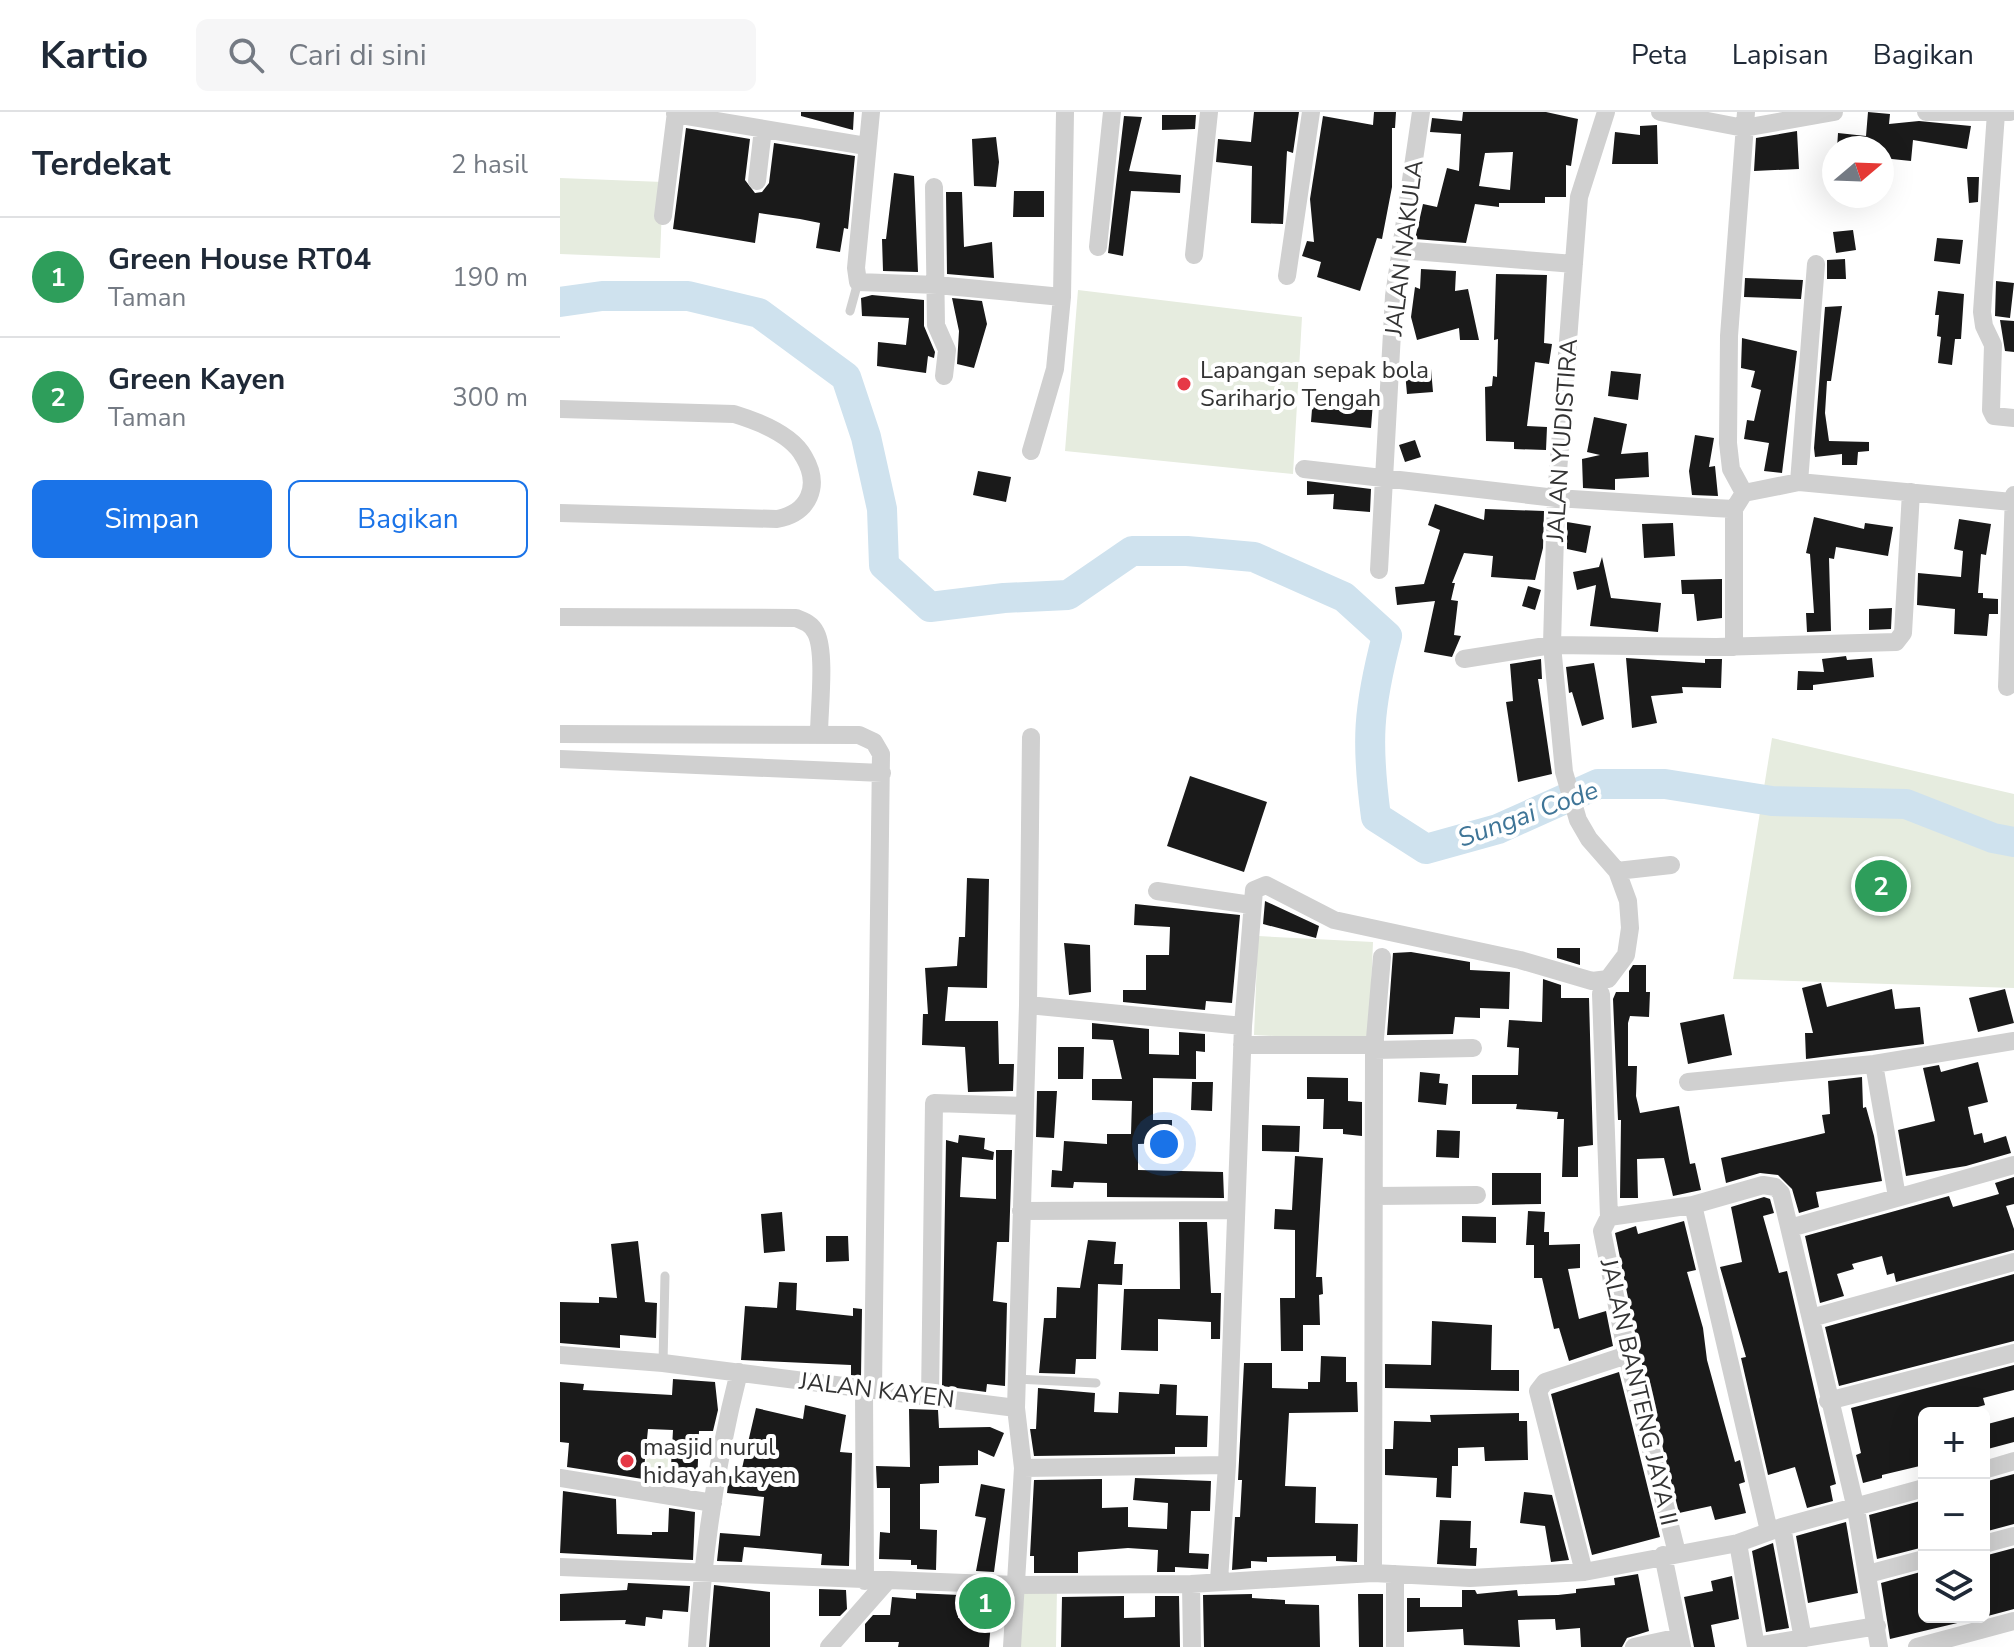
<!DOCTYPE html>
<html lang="id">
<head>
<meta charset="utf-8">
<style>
	:root { --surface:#fff; --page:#f6f6f7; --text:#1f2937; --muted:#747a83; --line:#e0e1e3; --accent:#1a73e8 }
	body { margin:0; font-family:"Nunito Sans",sans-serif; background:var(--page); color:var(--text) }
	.controls { position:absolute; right:24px; bottom:24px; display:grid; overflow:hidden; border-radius:12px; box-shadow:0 8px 32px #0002 }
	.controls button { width:72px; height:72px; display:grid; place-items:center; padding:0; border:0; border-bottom:2px solid var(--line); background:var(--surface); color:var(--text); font:40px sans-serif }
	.compass { position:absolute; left:1262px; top:24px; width:72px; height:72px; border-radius:50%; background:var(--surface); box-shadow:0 8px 32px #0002; rotate:71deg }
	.you { position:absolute; left:604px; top:1032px; width:28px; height:28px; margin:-20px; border:6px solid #fff; border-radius:50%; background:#1a73e8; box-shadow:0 0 0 12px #1a73e833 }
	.badge { display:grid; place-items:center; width:52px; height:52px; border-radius:50%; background:var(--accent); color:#fff; font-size:26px; font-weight:700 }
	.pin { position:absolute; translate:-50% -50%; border:4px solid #fff; box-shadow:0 2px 8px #0006 }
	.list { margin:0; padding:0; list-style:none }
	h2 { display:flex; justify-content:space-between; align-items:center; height:104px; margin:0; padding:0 32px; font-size:34px }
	h2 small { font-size:26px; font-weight:400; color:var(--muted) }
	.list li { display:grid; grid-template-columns:52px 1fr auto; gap:24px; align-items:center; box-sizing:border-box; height:120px; padding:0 32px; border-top:2px solid var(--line) }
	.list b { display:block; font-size:30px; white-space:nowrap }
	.list p { margin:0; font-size:26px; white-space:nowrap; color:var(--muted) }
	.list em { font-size:26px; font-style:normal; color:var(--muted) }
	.actions { display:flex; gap:16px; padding:24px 32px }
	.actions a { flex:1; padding:18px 0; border:2px solid var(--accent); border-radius:12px; text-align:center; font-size:28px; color:var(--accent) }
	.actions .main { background:var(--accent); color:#fff }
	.icon { flex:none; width:44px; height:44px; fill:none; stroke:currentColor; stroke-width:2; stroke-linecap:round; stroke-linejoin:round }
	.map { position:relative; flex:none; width:1454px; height:1535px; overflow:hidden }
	header { display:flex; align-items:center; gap:48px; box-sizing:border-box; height:112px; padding:0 40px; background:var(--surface); border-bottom:2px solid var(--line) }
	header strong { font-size:38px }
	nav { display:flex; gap:44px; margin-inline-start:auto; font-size:28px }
	.search { width:560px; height:72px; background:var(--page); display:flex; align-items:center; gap:20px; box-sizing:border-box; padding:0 28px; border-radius:12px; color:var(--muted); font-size:30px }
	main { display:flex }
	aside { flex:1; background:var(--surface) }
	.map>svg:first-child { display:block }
	.green { fill:#e6ecdf }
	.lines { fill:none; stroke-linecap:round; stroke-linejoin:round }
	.river { stroke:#cfe2ee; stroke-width:30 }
	.building { fill:#1a1a1a; fill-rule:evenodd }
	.lane { stroke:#d0d0d0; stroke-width:9 }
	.street { stroke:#d0d0d0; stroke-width:18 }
	.poi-dot { fill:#e63946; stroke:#fff; stroke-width:3 }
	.labels { text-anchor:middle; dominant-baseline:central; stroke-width:8; stroke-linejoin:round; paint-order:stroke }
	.street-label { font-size:24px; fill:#333; stroke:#fff }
	.poi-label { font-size:24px; fill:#333; stroke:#fff; text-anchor:start }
	.water-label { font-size:26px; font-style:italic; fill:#3f7597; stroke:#fff }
</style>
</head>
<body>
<header>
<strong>Kartio</strong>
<div class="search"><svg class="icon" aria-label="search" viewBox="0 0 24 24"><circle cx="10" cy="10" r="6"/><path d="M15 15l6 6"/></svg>Cari di sini</div>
<nav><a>Peta</a><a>Lapisan</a><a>Bagikan</a></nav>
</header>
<main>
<aside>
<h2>Terdekat<small>2 hasil</small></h2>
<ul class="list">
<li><span class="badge" style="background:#2e9e5b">1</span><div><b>Green House RT04</b><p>Taman</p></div><em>190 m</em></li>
<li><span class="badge" style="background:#2e9e5b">2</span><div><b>Green Kayen</b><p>Taman</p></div><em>300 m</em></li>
</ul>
<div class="actions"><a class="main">Simpan</a><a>Bagikan</a></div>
</aside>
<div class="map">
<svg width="1454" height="1535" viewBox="0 0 1454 1535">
	<rect width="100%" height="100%" fill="#fff"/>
	<path class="green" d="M0,66L103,70L100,146L0,142Z
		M518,178L742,205L733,362L505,339Z
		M1212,626L1454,682V876L1173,867Z
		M698,824L813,830L809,929L694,923Z
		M88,1331L109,1332L106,1379L84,1378Z
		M403,1474L448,1477V1508L401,1504Z
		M497,1475L496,1535H457L460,1477Z"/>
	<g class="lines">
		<path class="river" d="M0,190L42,184H128L199,201L286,265L306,325L322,397L324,453L370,495L444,486L508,483L572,439H627L694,445L784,485L827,524C808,597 806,630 816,705L866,737L938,717L1038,672H1105L1212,689L1346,692L1433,726L1454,730"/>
	</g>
	<path class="building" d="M241,0H294L293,18L241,4Z
		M694,0H739L733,41L727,39L723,112L691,111L692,54L656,50L658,27L691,30Z
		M814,0H836L835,16H832V75L822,127L817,126L800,179L757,165L761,150L742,144L747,129L754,130L750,87L763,4L813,13Z
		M903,0H986L1018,7L1011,54L1006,53V85H985V91H939V95L915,92L906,131L855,127L863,92L877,95L887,56L899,59L901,22L870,20L872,6L902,9ZM953,40L950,78L919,74L925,41Z
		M1308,0L1330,2L1329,12L1359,9L1411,14L1407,37L1353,28L1351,49L1322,46V36H1277L1278,21L1306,24Z
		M602,3H636L635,17L602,18Z
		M564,4L582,5L569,59L621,63L620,81L571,79L563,144L548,141Z
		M1097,13L1098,52H1052L1055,20L1080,23V14Z
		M126,16L190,27L185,68L195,81L202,80L209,71L214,31L295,44L288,117L284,116L280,140L256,136L260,111L240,107L199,101L195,131L113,117Z
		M1237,19L1239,57L1194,59L1196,26Z
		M436,25L439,50L436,75L414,74L412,27Z
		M334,61L354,64L358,160L323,159L322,127H326Z
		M1407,65H1419L1418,90L1409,91Z
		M454,79H484V105H453Z
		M386,80H402L404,135L432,130L434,166L387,162Z
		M1293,118L1296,138L1276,141L1273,120Z
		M1377,126L1403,128L1400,152L1374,149Z
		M1285,147L1286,167H1267V148Z
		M861,157L896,159L895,179L908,177L919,228H900L899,216L857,228L851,205L855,175L860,177Z
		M936,162L987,163L984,231L992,232L989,252L975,250L967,314L987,315L986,338L954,337V330L926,329L925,275L932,274L933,264L937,265L938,227L934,228Z
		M1185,166L1243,168L1241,187L1184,185Z
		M1436,169L1454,171L1450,206L1435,204Z
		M1378,179L1404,182L1401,227H1395L1392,253L1378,251L1381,225L1377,224L1379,203H1375Z
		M312,183L364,188V214L375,240L374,246L368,244L366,261L317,254L318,230L346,233L349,206L302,204L301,186Z
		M392,186L422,189L427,212L414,256L397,252L399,219Z
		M1282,194L1271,269H1267L1265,301L1269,329L1309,330V339L1298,340L1297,353H1282V342L1255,345L1254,336L1265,195Z
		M1440,208L1454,209V240L1445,239Z
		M1182,226L1237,239L1222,361L1204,359L1209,331L1184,327L1187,308L1194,309L1201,278L1191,275L1195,259L1181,256Z
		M871,257L873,280L847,282L845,260Z
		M1051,259L1081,262L1078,288L1048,284Z
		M753,284L813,290L811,316L751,310Z
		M1034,305L1067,312L1061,342L1088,340L1089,365L1055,367V378L1023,376L1022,347L1040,343L1027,340Z
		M1135,323L1154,326L1149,355L1155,354L1158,384L1132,383L1129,359Z
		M855,328L861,345L845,350L839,333Z
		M418,359L451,365L446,390L413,383Z
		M747,369L811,377L810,400L773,397L774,382L747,383Z
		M875,392L924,408L925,397L984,399L983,436L975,468L931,465L933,444L904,441L892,471H895L891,488L898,489L894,523L901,524L892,545L864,540L875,489L837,493L835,475L864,472L880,418L868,413Z
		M1254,405L1304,417L1305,411L1333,415L1328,444L1276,435L1274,447L1269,446L1271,519L1247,520L1246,501H1254L1250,442L1246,441Z
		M1399,407L1431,412L1426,443L1421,442L1418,481H1423V486L1438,487V502H1429L1427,524L1394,522L1395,497L1357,493L1358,461L1401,465L1403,439L1394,437Z
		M1007,410L1031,414L1026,441L1007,437Z
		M1113,411L1115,444L1084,446L1082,412Z
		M1042,445L1051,486L1101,491L1098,520L1030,514L1036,473L1017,478L1013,460L1039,455Z
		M1162,467V506L1137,509L1134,482H1122L1121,468Z
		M968,474L981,478L975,498L962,494Z
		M1332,496L1331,517L1309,518V497Z
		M1286,544L1287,548L1312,546L1314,565L1253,573V578H1237L1238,559L1264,560L1262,547Z
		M1066,546L1145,551V547H1162L1161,576L1122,575L1123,581L1091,584L1097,611L1072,616Z
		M981,547L982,567H978L992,662L958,670L946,590L953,589L950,552Z
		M1034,551L1044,607L1022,614L1012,580L1009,581L1006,555Z
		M630,664L707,690L684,760L607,734Z
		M407,766L429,767L427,876L388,875L385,909H438L439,952H454L453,979L408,980L405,935L362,933L363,902H368L365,856L397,854L399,825H405Z
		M705,789L759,814L756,826L703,812Z
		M575,792L680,803L672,891L646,889L645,898L563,890V878H586V843H609L610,815L574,813Z
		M504,831L530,833L531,880L509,883Z
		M997,836H1020V853L997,846Z
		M851,840L910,850V858L950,860L949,897L920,896V906L895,905L893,922L827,923L833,841Z
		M1073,853H1086V880H1090L1089,905L1070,904L1068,911V954H1077L1076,984L1080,1001L1119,994L1130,1052L1135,1051L1141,1078L1113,1084L1104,1046L1077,1047L1078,1086H1060L1061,1008H1058L1053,887L1056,880H1069V859Z
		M983,867L1001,873V886H1029L1033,1033L1018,1035V1065H1002L1004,1007H997L998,1000L956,997L957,992H912V963H958L959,936L947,935L949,908L982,910Z
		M1261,871L1267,895L1332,877L1335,897L1360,895L1364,932L1246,947L1245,921H1253L1242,876Z
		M1445,877L1454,911L1418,920L1409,886Z
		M1164,902L1172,943L1128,952L1120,911Z
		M532,911L589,917V942L619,943V920L645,922V940L636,939V967L593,966V1008H612V1031L578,1032V1058L663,1060L664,1086L547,1085V1071L514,1070L513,1076L491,1075L492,1058L502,1059L504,1029L547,1032V1022H571L572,989L532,988V967H562L553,928L532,927Z
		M498,935H524L523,967H498Z
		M1418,950L1428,990L1408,995L1414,1023L1422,1021L1424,1031L1446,1024L1451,1041L1406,1054L1346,1064L1338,1018L1375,1009L1363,956L1379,953L1381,960Z
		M860,960L880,962L879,971L888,972L886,993L858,990Z
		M747,965L788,966V989L802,990V1024L783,1022V1017H763L764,987H747Z
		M1302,965L1303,996L1306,995L1314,1024L1322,1069L1256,1080L1259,1095L1239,1101L1232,1077L1218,1063L1200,1061L1166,1071L1161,1046L1265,1021L1262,1003L1270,1002L1268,969Z
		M632,970H653L652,999L631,998Z
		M477,979H497L494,1026L476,1025Z
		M702,1013L740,1014L739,1040L702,1039Z
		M877,1018L900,1019L899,1046L876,1045Z
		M399,1023L425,1026L424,1037L434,1040L433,1048L402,1045L400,1085L436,1087V1038H452L449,1130H437L433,1189L447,1191L445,1274L427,1272L426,1280L382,1274L386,1028L398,1031Z
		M735,1044L763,1046L756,1165H762L763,1182L759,1183L760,1213H743V1239H721L720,1186H735V1118L714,1117L715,1097L732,1098Z
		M932,1061H981V1092L932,1093Z
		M1454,1065V1092L1446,1094L1454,1117V1138L1336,1170L1334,1161L1327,1163L1322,1144L1292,1152L1294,1157L1277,1162L1284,1184L1260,1191L1245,1124L1389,1084L1393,1095L1439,1082L1435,1071Z
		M1204,1085L1210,1087L1214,1101L1203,1104L1219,1161L1227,1159L1276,1372L1270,1374L1273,1389L1247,1396L1235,1355L1208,1363L1181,1246L1186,1245L1160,1155L1182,1150L1171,1095Z
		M968,1099L985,1100L984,1120H989V1133L1020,1132V1156L1008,1157L1019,1207L1046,1199L1053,1234L1009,1249L999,1216L994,1217L982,1166H974V1133H966Z
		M222,1100L225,1139L204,1141L201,1102Z
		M902,1104L936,1105V1131L902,1130Z
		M1124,1109L1136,1158L1127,1160L1143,1216L1147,1248L1175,1350L1180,1348L1185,1370L1179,1372L1186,1401L1155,1408L1151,1394L1119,1401L1079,1240L1055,1121L1076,1114L1078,1122Z
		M619,1110H647L651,1181H661L660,1227H651V1210L598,1207V1239L561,1238L564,1177H620Z
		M266,1124H288L289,1149L266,1150Z
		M528,1128L556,1130L554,1152H563L562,1173L538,1172L536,1247H516L515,1262L479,1261L484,1206H496L497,1175L520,1176Z
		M78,1129L85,1190L97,1191L96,1226L60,1223V1236L0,1231V1190L39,1191V1185L57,1186L51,1132Z
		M1454,1162V1229L1279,1274L1265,1215Z
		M219,1170L237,1171L236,1198L293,1204V1196L302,1197L301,1264L291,1263V1253L181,1248L185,1194L217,1196Z
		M872,1209L932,1213L931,1258H959V1279L825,1276V1252L871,1253Z
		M761,1244L786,1245V1270H797L798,1300L729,1301L725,1374L756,1375L755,1411L798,1412L797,1450L776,1449V1444L707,1445V1450L691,1449V1456L672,1458L675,1405H680L682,1368H678L684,1251H712V1276L748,1277V1270H760Z
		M1454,1253V1278L1423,1286L1425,1293L1397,1301H1364V1308L1359,1309L1364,1329V1353L1322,1363V1366L1303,1371L1296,1343L1301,1341L1291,1296Z
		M1059,1260L1100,1425L1032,1443L991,1282Z
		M113,1267L155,1270L158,1298L153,1319H139L137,1376L110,1372L113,1318L88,1317L83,1367L7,1355L9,1331L0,1330V1270L24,1272L23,1278L112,1283Z
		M600,1272L617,1273L616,1303L648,1304L647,1335H615V1342L474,1344L470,1317H476L478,1276L535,1281L534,1300L558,1301L559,1280L599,1282Z
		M245,1293L286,1303L280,1340L292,1341L289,1454L261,1453L262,1442L184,1435L182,1450L157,1449L160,1421L200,1424L204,1385L167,1381L169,1364L180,1365L196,1296L243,1307Z
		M349,1297L378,1298L379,1316L430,1315L444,1321L434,1345L418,1338V1353L379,1354V1371L360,1372V1417L377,1418L376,1458L357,1457V1453H351V1448L319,1447L320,1420L330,1421V1376H317L316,1354L350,1355Z
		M959,1301V1309H967L968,1348L925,1349L924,1335L898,1336V1354H892L891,1386L876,1385L877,1366L825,1363V1337H833L834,1309L871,1310L870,1303Z
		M1454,1305V1330L1424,1338V1313Z
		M1454,1362V1412L1424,1420V1370Z
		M575,1366L651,1369L650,1399H631L629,1441L649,1442L648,1457L615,1455V1460H597L598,1438L568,1436L518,1440V1461H474V1444H470L474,1368L542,1367V1396L568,1395V1415L607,1417L608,1391L573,1388Z
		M421,1372L445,1377L434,1460L416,1459L426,1406L415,1404Z
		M3,1379L56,1387L57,1422L92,1423V1420H108L109,1396L135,1400L133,1448L0,1441Z
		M964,1380L992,1383L1009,1448L991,1450L985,1414L960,1411Z
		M1364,1388V1435L1317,1447L1309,1403Z
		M880,1408L911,1409L910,1436H917L916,1454L877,1452Z
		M1286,1410L1298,1481L1248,1491L1236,1424Z
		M1213,1431L1229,1516L1206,1520L1192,1439Z
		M1454,1436V1497L1424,1505V1444Z
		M1364,1459V1505H1410V1508L1330,1527L1321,1471Z
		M1078,1462L1089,1519L1067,1526L1062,1535H1021L1020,1516L996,1518L995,1507L958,1508L960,1535L904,1533L903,1517L847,1520V1486H860V1495H902V1478H915L917,1482L957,1478L958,1484L998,1483L1016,1481V1477L1055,1473L1054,1466Z
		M1172,1464L1179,1507L1151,1513L1155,1535H1134L1124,1485L1153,1479L1151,1469Z
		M68,1471L130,1474L128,1500L103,1498L102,1507L86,1505L85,1514L65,1512L66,1508L0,1509V1482L67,1478Z
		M154,1473L210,1480V1535H149Z
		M259,1477L286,1478L287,1497L280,1504H259Z
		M356,1481L399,1483L398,1506L431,1509L429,1535H338L339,1530H305V1512L313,1503H330L332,1485L356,1487Z
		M692,1482V1486L725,1488V1492L759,1493L760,1535H644L643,1483Z
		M798,1482H823V1535H799Z
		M564,1484V1506L595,1505V1484H619L620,1535H501L502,1485Z"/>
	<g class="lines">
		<path class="lane" d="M290,199L298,170
			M103,1251L105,1164
			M456,1267L536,1271"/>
		<path class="street" d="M311,0L296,156L298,170L377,173L502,185
			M1100,0L1184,16L1274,0
			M1366,0H1450
			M1436,1L1422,200L1424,214L1433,233L1431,298L1434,304L1454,306
			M115,2L306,34
			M197,69L203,17
			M374,75L376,213L387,238L384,264
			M103,104L116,0
			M538,135L552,0
			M841,138L1014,152
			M634,143L649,0
			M727,164L751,0
			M0,297L174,302C197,309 232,322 244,345C261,374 249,401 217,407L0,401
			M471,339L495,257L502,185L505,0
			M744,357L996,386L1154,396L1174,397L1184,381L1239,370L1452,390
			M1239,370L1256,152
			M1184,381L1171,357L1168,331L1169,224L1186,0
			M819,458L834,184L861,0
			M0,505L236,506C244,509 252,512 256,521C266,541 259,598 259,623
			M1174,535V397
			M904,547L992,533L1156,535L1336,530L1343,521L1351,380
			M1447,575L1454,383
			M0,622L299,623L314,630L321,642L313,1278
			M0,647L322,661
			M1057,759L1111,753
			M597,779L691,793
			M1041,882L1049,1105L1042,1119L1067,1243L1117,1441
			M468,893L683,914
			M682,933H815
			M814,938L913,936
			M1314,952L1337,1085
			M1128,970L1314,952L1454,929
			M815,1084L917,1083
			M1133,1093L1209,1419
			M461,1099L676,1098
			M1049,1105L1133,1093L1203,1073L1215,1075L1221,1081L1296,1397L1319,1535
			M1230,1116L1454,1053
			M1251,1206L1454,1150
			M0,1243L103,1251L456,1296
			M304,1277L305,1469
			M370,1286L374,991L463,994
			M1268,1289L1454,1241
			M463,1356L667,1353
			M1424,1358L1454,1349
			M0,1366L153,1391
			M1222,1415L1243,1527
			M1178,1431L1196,1535
			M1424,1432L1454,1424
			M1103,1443L1122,1535
			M0,1455L456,1473L631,1472L813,1461L910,1466L1024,1460L1178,1431L1222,1415L1364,1376
			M1024,1460L978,1279L985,1270L1067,1243
			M813,1461L814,938L822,845
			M1308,1462L1364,1447
			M659,1468L667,1353L683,914L694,778L706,773L774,808L960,848L1032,869L1048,867L1066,843L1070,816L1068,789L1057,759L1029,727L1018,708L1004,660L992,533L996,386L1019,85L1046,0
			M631,1472L632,1535
			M1196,1534L1317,1514
			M137,1535C143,1442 156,1350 179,1260
			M269,1535L328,1468
			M452,1535L463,1356L456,1296L468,893L471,625
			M835,1535V1462
			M1074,1535L1120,1525
			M1357,1535L1454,1509"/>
	</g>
	<g class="poi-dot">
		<circle cx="624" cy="272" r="8"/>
		<circle cx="67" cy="1349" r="8"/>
	</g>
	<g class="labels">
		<g class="street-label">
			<text transform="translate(844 136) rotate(-83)">JALAN NAKULA</text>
			<text transform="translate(1002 328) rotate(-86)">JALAN YUDISTIRA</text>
			<text transform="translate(317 1278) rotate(7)">JALAN KAYEN</text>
			<text transform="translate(1079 1280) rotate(77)">JALAN BANTENG JAYA II</text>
		</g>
		<g class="poi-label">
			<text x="640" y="258">Lapangan sepak bola<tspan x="640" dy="28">Sariharjo Tengah</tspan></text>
			<text x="83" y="1335">masjid nurul<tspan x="83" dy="28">hidayah kayen</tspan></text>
		</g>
		<g class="water-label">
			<text transform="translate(968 702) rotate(-20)">Sungai Code</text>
		</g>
	</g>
</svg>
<div class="controls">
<button>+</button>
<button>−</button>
<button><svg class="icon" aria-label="layers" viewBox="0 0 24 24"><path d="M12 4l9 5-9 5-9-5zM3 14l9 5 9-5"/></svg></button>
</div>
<svg class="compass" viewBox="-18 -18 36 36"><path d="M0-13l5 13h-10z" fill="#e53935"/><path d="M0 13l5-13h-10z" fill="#747a83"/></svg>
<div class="you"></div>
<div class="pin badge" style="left:425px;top:1491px;background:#2e9e5b">1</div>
<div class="pin badge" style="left:1321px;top:774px;background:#2e9e5b">2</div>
</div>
</main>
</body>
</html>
